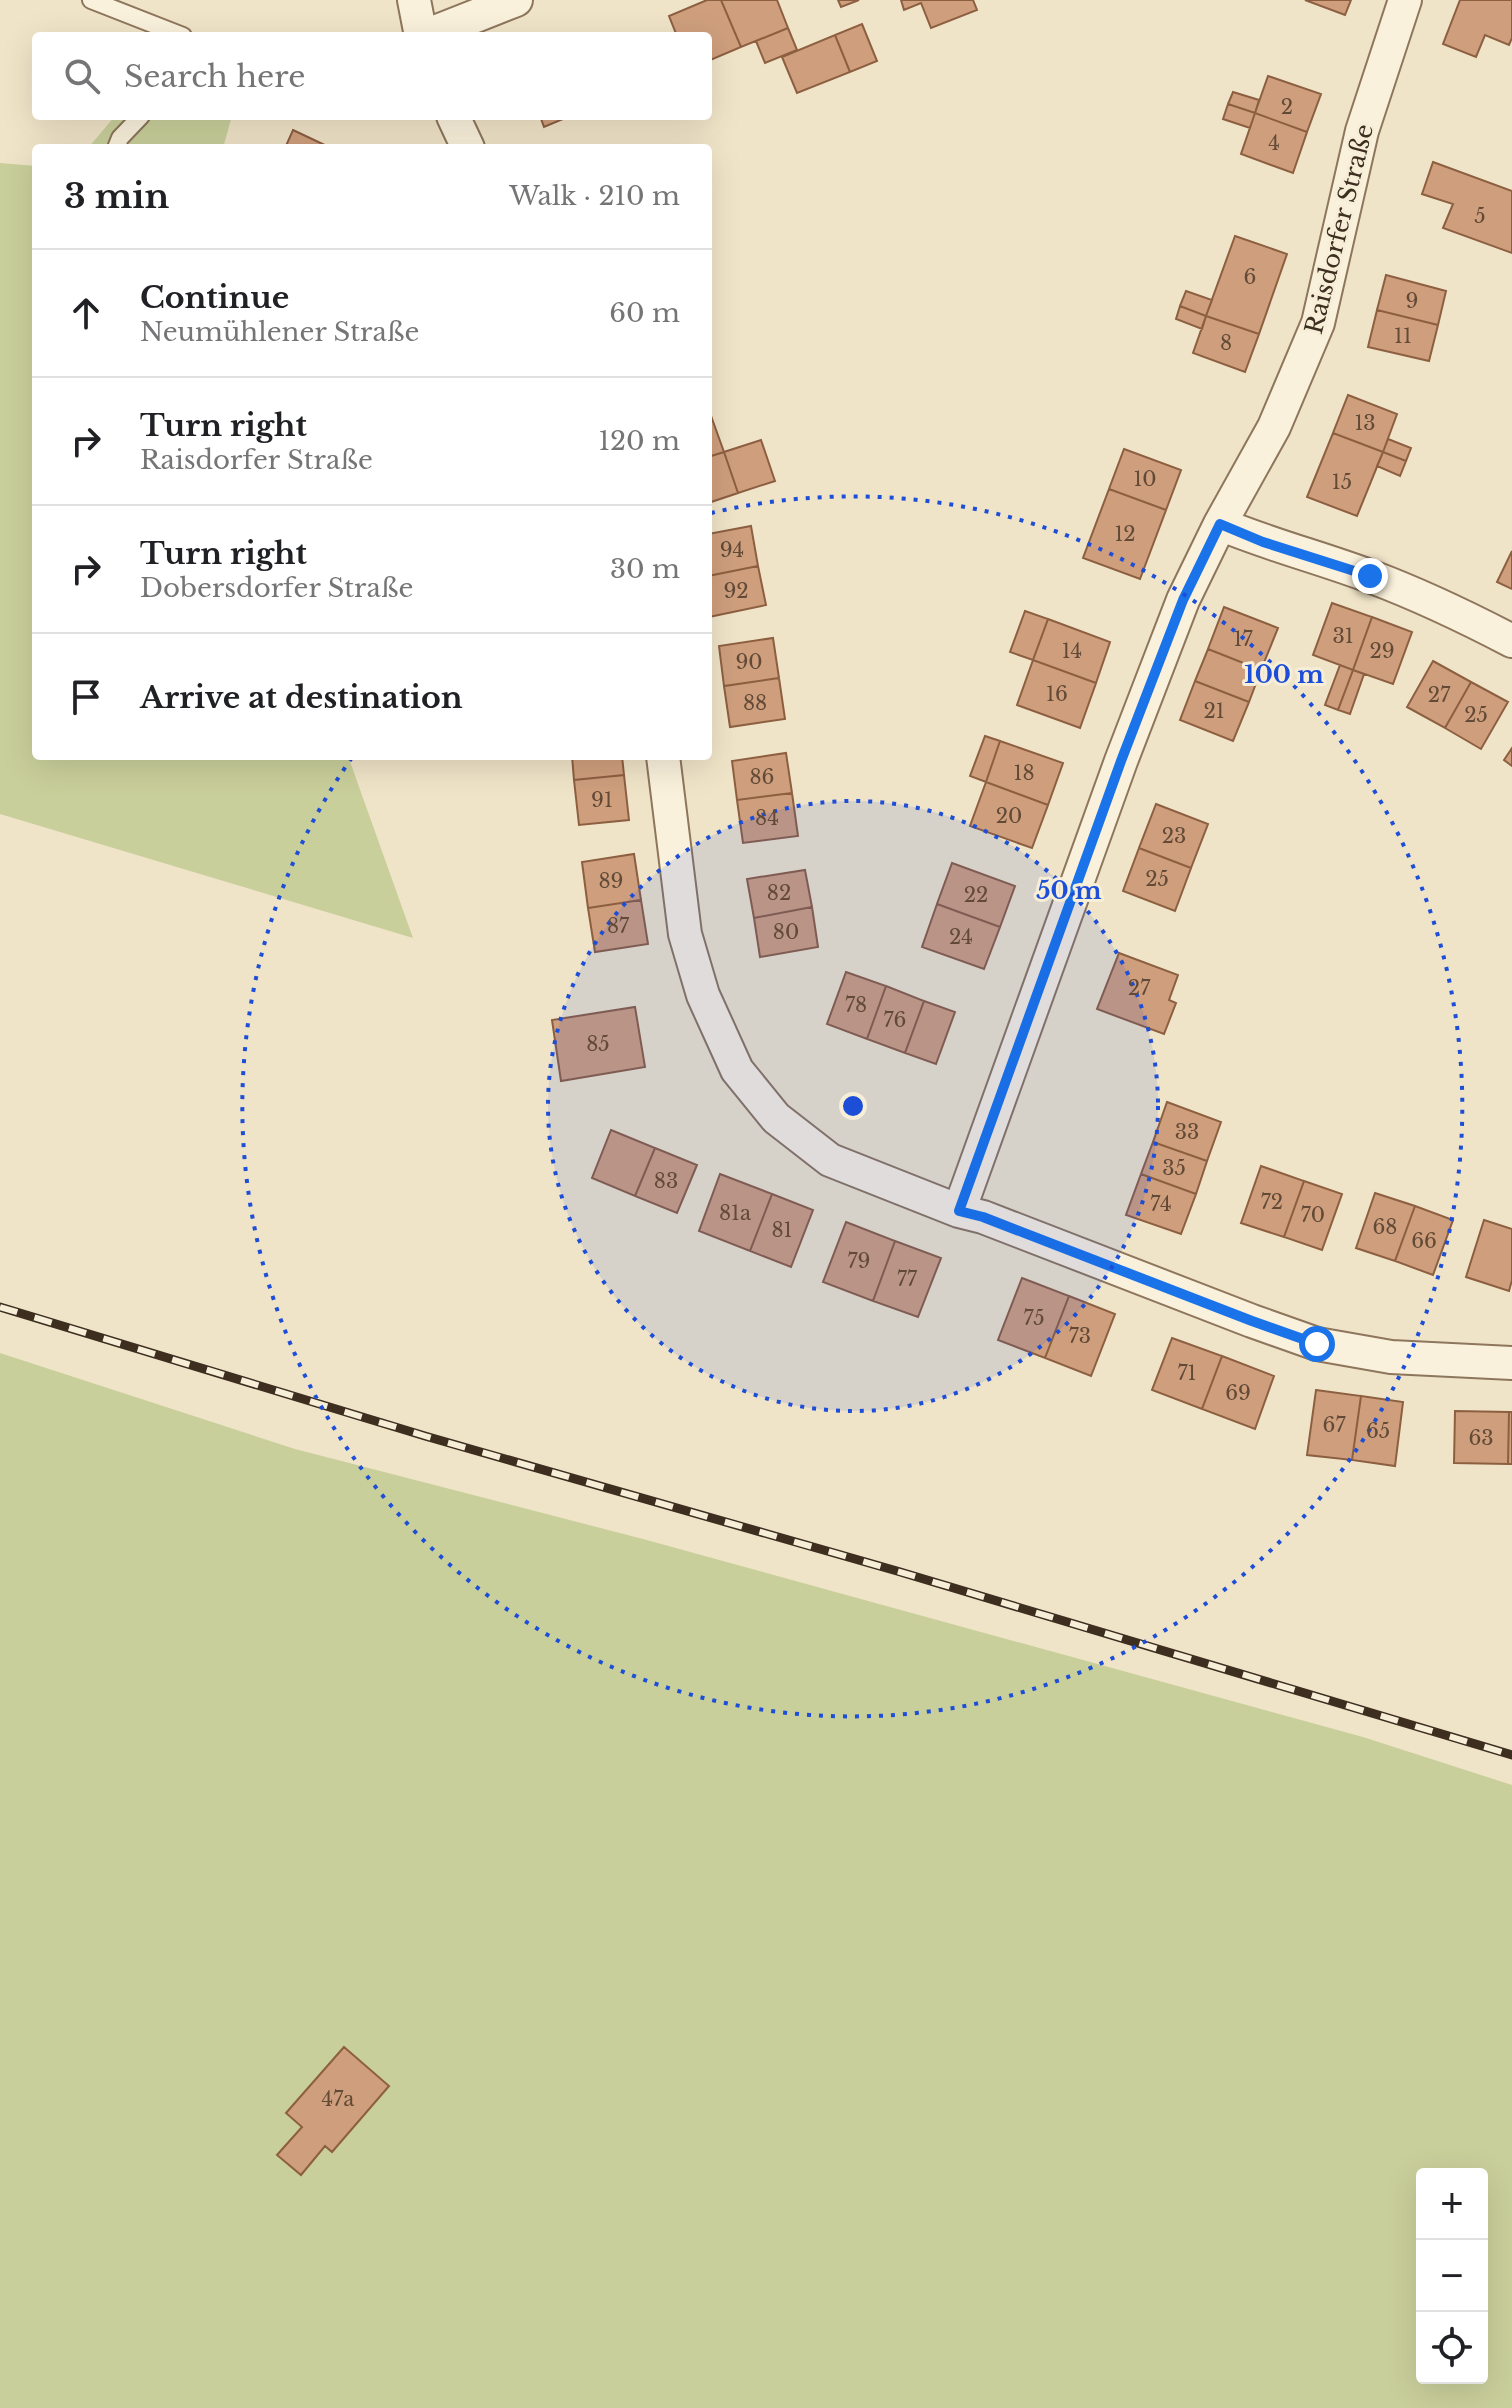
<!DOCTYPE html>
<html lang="en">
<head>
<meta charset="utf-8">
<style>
	:root { --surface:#fff; --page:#f6f6f6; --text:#202124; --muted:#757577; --line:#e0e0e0 }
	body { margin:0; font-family:"Libre Baskerville",serif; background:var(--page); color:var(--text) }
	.controls { position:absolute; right:24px; bottom:24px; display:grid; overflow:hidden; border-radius:8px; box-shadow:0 8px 32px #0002 }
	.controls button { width:72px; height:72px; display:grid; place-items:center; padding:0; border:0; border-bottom:2px solid var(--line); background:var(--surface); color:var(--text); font:40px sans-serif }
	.stop { position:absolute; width:24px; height:24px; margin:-18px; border:6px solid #1a73e8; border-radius:50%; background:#fff }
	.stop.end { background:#1a73e8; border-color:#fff; box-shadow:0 2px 8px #0008 }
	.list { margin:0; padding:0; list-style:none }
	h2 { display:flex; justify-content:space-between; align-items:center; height:104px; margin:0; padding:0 32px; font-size:34px }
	h2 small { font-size:26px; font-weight:400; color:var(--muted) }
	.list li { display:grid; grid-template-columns:52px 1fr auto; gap:24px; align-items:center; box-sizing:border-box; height:128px; padding:0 32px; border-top:2px solid var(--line) }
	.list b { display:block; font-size:30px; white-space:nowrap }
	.list p { margin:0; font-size:26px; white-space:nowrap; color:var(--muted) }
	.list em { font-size:26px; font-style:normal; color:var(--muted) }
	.icon { flex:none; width:44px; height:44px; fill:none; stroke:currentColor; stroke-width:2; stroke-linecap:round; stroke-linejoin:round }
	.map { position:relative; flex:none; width:1512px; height:2408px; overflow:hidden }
	.search { position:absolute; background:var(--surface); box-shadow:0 8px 32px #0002; left:32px; top:32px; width:680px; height:88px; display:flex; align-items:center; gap:20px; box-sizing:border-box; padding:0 28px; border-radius:8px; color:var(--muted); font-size:30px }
	.panel { position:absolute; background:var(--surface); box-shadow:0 8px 32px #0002; left:32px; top:144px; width:680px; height:616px; border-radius:8px }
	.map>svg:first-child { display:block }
	.green { fill:#c9cf9b; fill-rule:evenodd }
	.building { fill:#cf9f7d; stroke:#8d5f41; stroke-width:2 }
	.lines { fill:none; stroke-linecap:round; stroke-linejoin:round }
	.service-casing { stroke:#8d765c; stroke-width:20 }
	.minor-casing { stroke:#8d765c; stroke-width:36 }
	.service { stroke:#faf1dc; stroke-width:16 }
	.minor { stroke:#faf1dc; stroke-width:32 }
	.rail-casing { stroke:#3d2e20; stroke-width:9 }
	.rail { stroke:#f7eed8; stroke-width:6; stroke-dasharray:18; stroke-linecap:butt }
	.route { stroke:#1a73e8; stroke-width:10 }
	.ring { fill:none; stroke:#1d4ed8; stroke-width:4; stroke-dasharray:4 8 }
	.labels { text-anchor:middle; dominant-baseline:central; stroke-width:6; stroke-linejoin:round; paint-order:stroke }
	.number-label { font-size:20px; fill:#624a37 }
	.street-label { font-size:24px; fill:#3d2e20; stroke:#f7eed8 }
	.centre { fill:#1d4ed8; stroke:#f7eed8; stroke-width:4 }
	.ring-label { font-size:24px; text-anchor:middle; font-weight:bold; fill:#1d4ed8; stroke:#f7eed8; stroke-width:6; stroke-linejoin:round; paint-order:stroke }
</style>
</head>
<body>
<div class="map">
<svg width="1512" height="2408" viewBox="0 0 1512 2408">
	<rect width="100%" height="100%" fill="#f0e4c8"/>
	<path class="green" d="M115,116H232L223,148H88Z
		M0,163L36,166V756H348L413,938L0,814Z
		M0,1353L295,1449L643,1539L1363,1737L1512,1785V2408H0ZM1422,2174H1482V2378H1422Z"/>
	<path class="building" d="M707,0H721L741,47L708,61V36H677L669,16Z
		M721,0H777L788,28L741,47Z
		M838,0H859L841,7Z
		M901,0H973L977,10L931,28L921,3L904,10Z
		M1305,0H1351L1345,15Z
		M1460,0H1512V38L1509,45L1485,35L1476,57L1443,44Z
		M862,24L877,61L850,72L835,35Z
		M788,28L797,50L765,63L756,41Z
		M835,35L850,72L797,93L782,57Z
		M1268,76L1321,94L1307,132L1255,113Z
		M1233,92L1259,100L1255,113L1228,104Z
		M1228,104L1255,113L1250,128L1223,119Z
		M1255,113L1307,132L1293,173L1241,154Z
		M540,116H570L544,127Z
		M293,130L331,148H285Z
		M1433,162L1512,191V253L1443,228L1453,204L1422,194Z
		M1235,236L1287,254L1259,334L1206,316Z
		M1386,275L1446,291L1438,325L1377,310Z
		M1186,291L1212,300L1206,316L1180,306Z
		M1180,306L1206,316L1202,329L1176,319Z
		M1377,310L1438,325L1429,361L1368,347Z
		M1206,316L1259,334L1245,372L1193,353Z
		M1348,395L1397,414L1383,452L1333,433Z
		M710,413L724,452L708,457V414Z
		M1333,433L1383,452L1357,516L1307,497Z
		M1388,439L1411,448L1406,461L1383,452Z
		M761,440L775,481L738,493L724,452Z
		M1124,449L1181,470L1166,510L1109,489Z
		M724,452L738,493L708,503V457Z
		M1383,452L1406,461L1400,476L1377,466Z
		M1109,489L1166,510L1140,579L1083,558Z
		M751,526L758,566L708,576V534Z
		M1512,551V589L1497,582Z
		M758,566L766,605L709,617L708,576Z
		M1332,603L1372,617L1353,670L1313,655Z
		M1224,607L1278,628L1261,670L1208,649Z
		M1025,611L1048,619L1033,660L1010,652Z
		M1372,617L1412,632L1393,684L1353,670Z
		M1048,619L1110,642L1096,683L1033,660Z
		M773,638L779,678L724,686L719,646Z
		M1208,649L1261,670L1249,702L1195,681Z
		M1033,660L1096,683L1080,728L1017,705Z
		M1433,661L1471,682L1445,728L1407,707Z
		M1340,665L1353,670L1338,710L1325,705Z
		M1353,670L1364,674L1350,714L1338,710Z
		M779,678L785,719L730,727L724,686Z
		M1195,681L1249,702L1233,741L1180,720Z
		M1471,682L1508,702L1481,749L1445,728Z
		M985,736L1000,741L986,782L970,776Z
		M1000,741L1063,763L1048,805L986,782Z
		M1512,748V766L1504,760Z
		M786,753L792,793L737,800L732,761Z
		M572,756H622L624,775L574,780Z
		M624,775L629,820L579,825L574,780Z
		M986,782L1048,805L1032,848L970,826Z
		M792,793L798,836L743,843L737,800Z
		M1156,804L1208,824L1191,868L1139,848Z
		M1139,848L1191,868L1175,911L1123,891Z
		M634,854L641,900L588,908L582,862Z
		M952,863L1015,886L1000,927L937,904Z
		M805,870L812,907L754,918L747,879Z
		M641,900L648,944L595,952L588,908Z
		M937,904L1000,927L984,969L922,947Z
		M812,907L818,947L760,957L754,918Z
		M1119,953L1178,975L1169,1000L1176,1003L1164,1034L1097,1009Z
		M846,972L886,986L867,1039L827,1024Z
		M886,986L924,1001L905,1053L867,1039Z
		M924,1001L955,1012L936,1064L905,1053Z
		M635,1007L645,1067L561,1081L552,1020Z
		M1167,1102L1221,1122L1207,1161L1153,1142Z
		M611,1130L655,1148L635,1196L592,1178Z
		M1153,1142L1207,1161L1196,1194L1141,1174Z
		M655,1148L697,1165L677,1213L635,1196Z
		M1261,1166L1304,1181L1284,1237L1241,1223Z
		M720,1174L772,1194L750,1251L699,1231Z
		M1141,1174L1196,1194L1181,1234L1126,1215Z
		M1304,1181L1342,1194L1322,1250L1284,1237Z
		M1375,1193L1415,1206L1395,1261L1356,1248Z
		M772,1194L813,1210L791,1267L750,1251Z
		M1415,1206L1453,1220L1433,1275L1395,1261Z
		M1484,1220L1512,1229V1280L1509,1291L1466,1277Z
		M846,1222L895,1241L873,1301L823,1282Z
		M895,1241L941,1258L918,1317L873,1301Z
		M1022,1278L1069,1296L1045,1358L998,1340Z
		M1069,1296L1115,1314L1091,1376L1045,1358Z
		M1172,1338L1222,1356L1202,1409L1152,1390Z
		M1222,1356L1274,1376L1255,1429L1202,1409Z
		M1316,1390L1361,1396L1352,1460L1307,1455Z
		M1361,1396L1403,1402L1395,1466L1352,1460Z
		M1455,1411L1509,1412L1508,1464L1454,1463Z
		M1509,1412H1512V1464H1508Z
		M344,2047L389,2086L332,2152L325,2146L301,2175L277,2155L302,2127L286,2113Z"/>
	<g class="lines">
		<defs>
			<path id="service" d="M91,0L183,36
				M116,148L120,138L141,116"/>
			<path id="minor" d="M414,0L421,36
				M425,36L516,0
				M453,116L468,148
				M1220,524C1270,545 1322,558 1372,577C1420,595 1466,617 1512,641
				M663,756L685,934L703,995L737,1070L776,1118L830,1160L959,1211L983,1217L1252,1321L1317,1344L1391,1357L1512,1363
				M959,1211L1121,761L1183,600L1220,524L1274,427L1318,323L1362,131L1405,0"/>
		</defs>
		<use href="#service" class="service-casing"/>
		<use href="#minor" class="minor-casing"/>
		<use href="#service" class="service"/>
		<use href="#minor" class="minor"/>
		<defs>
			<path id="rail" d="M0,1307L425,1436L897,1571L1512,1755"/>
		</defs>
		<use href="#rail" class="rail-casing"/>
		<use href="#rail" class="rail"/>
	</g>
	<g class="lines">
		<path class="route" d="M1317,1344L1252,1321L983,1217L959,1211L1121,761L1183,600L1220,524L1263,542L1370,576"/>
	</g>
	<circle cx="853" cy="1106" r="305" fill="#1d4ed8" fill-opacity=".12"/>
	<g class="ring">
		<circle cx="853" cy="1106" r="305"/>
		<path d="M711 513A610 610 0 1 1 353 756"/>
	</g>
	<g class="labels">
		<g class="number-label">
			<text x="1287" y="107">2</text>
			<text x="1274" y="143">4</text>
			<text x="1480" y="216">5</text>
			<text x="1250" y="277">6</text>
			<text x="1412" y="301">9</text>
			<text x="1403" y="336">11</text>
			<text x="1226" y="343">8</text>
			<text x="1365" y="423">13</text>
			<text x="1145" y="479">10</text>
			<text x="1342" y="482">15</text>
			<text x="1125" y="534">12</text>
			<text x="732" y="550">94</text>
			<text x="736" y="591">92</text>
			<text x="1343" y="636">31</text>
			<text x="1243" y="639">17</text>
			<text x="1072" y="651">14</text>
			<text x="1382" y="651">29</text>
			<text x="749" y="662">90</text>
			<text x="1057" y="694">16</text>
			<text x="1439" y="695">27</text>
			<text x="755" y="703">88</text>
			<text x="1214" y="711">21</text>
			<text x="1476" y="715">25</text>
			<text x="1024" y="773">18</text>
			<text x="762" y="777">86</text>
			<text x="602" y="800">91</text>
			<text x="1009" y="816">20</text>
			<text x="767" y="818">84</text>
			<text x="1174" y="836">23</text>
			<text x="1157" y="879">25</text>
			<text x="611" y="881">89</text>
			<text x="779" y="893">82</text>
			<text x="976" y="895">22</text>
			<text x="618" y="926">87</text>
			<text x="786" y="932">80</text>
			<text x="961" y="937">24</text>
			<text x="1139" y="988">27</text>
			<text x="856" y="1005">78</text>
			<text x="895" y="1020">76</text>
			<text x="598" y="1044">85</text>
			<text x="1187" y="1132">33</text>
			<text x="1174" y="1168">35</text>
			<text x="666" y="1181">83</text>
			<text x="1272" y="1202">72</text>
			<text x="1161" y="1204">74</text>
			<text x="735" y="1213">81a</text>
			<text x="1313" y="1215">70</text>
			<text x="1385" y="1227">68</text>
			<text x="782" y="1230">81</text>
			<text x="1424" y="1241">66</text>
			<text x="859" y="1261">79</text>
			<text x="907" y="1279">77</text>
			<text x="1034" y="1318">75</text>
			<text x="1080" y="1336">73</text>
			<text x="1187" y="1373">71</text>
			<text x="1238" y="1393">69</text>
			<text x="1334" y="1425">67</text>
			<text x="1378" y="1431">65</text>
			<text x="1481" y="1438">63</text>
			<text x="338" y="2099">47a</text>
		</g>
		<g class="street-label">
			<text transform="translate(1339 229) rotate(-76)">Raisdorfer Straße</text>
		</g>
	</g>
	<circle cx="853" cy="1106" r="12" class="centre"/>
	<g class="ring-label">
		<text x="1284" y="683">100 m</text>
		<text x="1069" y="899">50 m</text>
	</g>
</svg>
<div class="controls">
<button>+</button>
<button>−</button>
<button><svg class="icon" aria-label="locate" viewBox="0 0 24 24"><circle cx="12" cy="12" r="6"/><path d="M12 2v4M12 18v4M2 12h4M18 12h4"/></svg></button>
</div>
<div class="stop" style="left:1317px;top:1344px"></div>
<div class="stop end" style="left:1370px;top:576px"></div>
<div class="search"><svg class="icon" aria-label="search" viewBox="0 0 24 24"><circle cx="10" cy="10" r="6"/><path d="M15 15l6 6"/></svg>Search here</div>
<section class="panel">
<h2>3 min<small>Walk · 210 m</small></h2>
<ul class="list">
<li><svg class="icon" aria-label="ahead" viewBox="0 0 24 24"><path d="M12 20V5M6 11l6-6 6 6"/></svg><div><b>Continue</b><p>Neumühlener Straße</p></div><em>60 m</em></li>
<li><svg class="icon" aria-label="right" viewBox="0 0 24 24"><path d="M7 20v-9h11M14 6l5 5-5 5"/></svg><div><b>Turn right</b><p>Raisdorfer Straße</p></div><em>120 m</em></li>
<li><svg class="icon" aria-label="right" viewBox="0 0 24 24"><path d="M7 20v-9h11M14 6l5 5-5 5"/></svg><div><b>Turn right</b><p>Dobersdorfer Straße</p></div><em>30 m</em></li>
<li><svg class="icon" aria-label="arrive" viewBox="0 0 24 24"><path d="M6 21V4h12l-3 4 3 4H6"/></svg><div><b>Arrive at destination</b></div></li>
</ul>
</section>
</div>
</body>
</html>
